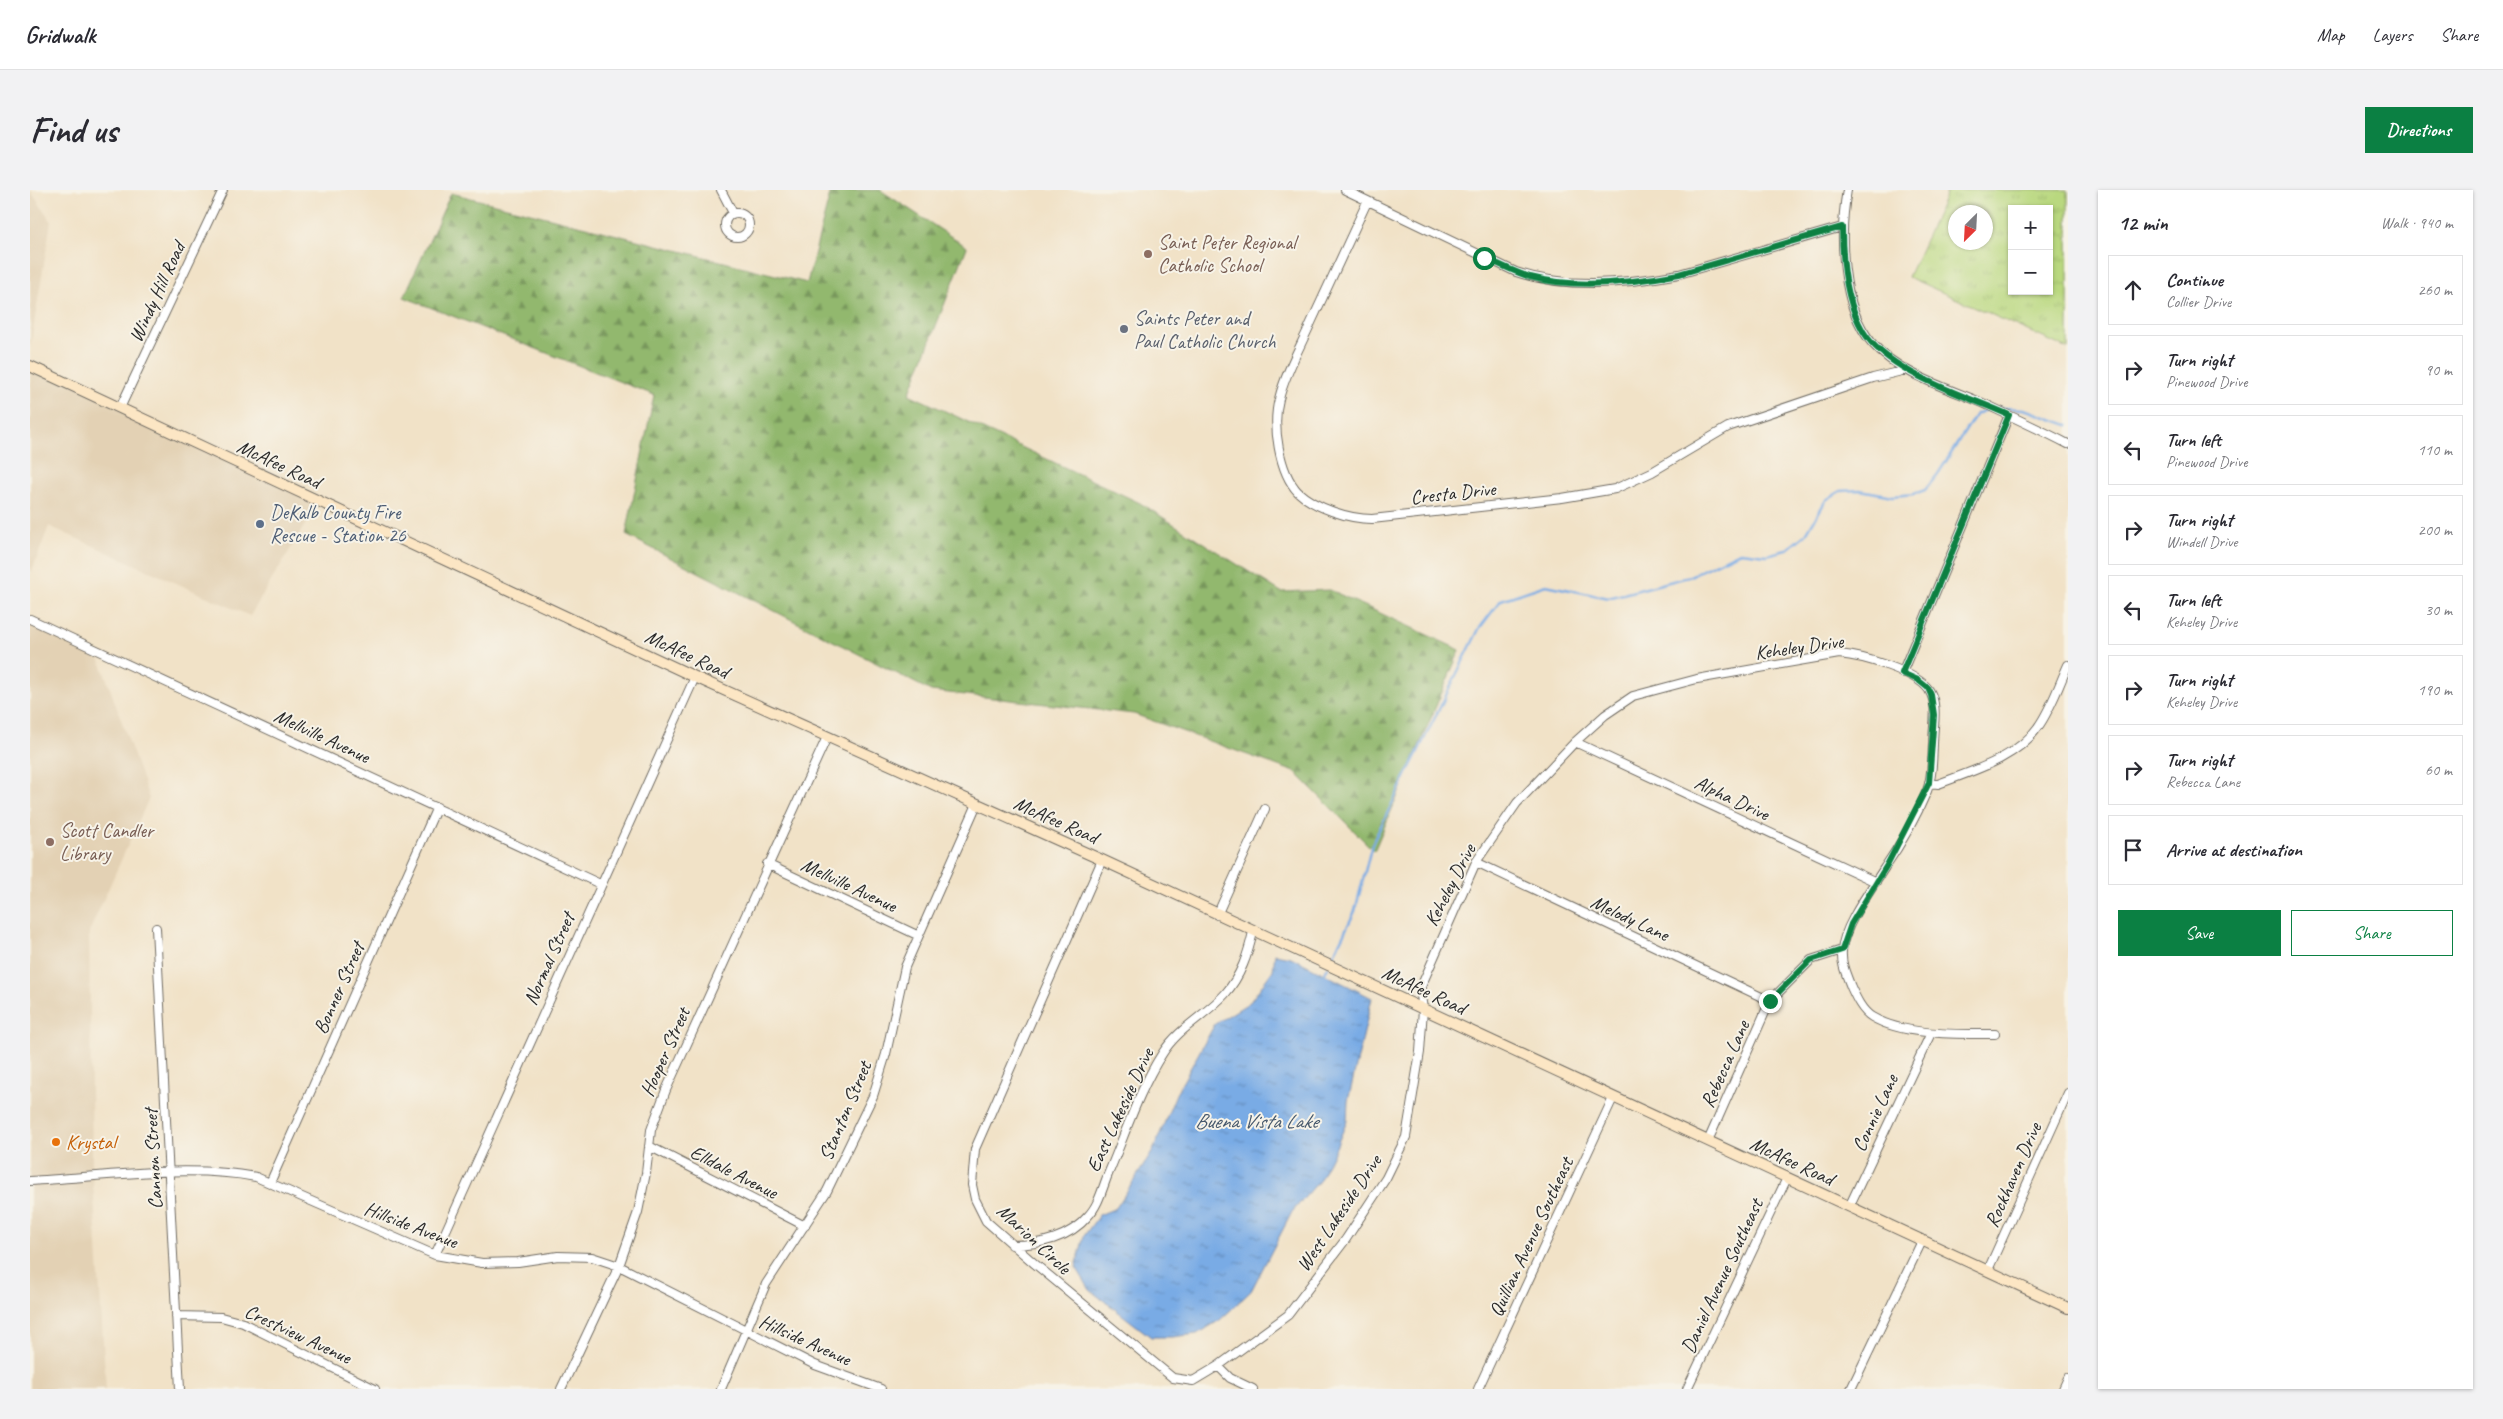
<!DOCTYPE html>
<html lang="en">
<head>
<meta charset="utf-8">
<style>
	:root { --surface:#fff; --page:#f2f2f3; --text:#2b2b33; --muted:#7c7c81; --line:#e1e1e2; --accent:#0b8043 }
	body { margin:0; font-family:Caveat,sans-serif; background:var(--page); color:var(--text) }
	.controls { position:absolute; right:15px; top:15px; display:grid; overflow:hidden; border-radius:0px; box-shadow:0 1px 4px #0004 }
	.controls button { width:45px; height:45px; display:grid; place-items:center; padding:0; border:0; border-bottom:1px solid var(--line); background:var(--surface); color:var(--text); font:25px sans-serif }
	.compass { position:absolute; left:1918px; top:15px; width:45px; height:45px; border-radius:50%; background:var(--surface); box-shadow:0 1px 4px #0004; rotate:204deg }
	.stop { position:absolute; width:15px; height:15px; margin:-11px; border:4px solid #0b8043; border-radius:50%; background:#fff }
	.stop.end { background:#0b8043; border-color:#fff; box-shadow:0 1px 5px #0008 }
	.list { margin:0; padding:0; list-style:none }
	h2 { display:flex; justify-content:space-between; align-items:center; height:65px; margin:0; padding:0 20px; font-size:21px }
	h2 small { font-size:16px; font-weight:400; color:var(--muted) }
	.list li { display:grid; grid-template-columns:32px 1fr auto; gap:15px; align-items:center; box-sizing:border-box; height:70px; margin:0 10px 10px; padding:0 10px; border:1px solid var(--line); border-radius:0px }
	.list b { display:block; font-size:19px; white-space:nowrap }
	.list p { margin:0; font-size:16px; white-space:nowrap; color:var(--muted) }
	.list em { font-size:16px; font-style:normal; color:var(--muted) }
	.actions { display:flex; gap:10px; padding:15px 20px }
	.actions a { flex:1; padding:11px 0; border:1px solid var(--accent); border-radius:0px; text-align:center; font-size:18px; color:var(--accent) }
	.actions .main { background:var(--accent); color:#fff }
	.icon { flex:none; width:28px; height:28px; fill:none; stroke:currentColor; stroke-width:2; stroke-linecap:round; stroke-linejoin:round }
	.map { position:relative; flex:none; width:2038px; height:1199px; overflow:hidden; border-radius:0px }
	header { display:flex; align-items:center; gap:30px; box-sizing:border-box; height:70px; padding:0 25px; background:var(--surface); border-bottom:1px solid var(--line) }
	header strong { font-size:24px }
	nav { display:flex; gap:28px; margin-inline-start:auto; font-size:18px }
	.intro { display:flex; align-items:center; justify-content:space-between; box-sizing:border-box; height:120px; padding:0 30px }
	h1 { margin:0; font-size:35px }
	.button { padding:12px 22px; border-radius:0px; background:var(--accent); color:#fff; font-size:18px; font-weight:700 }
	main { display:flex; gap:30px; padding:0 30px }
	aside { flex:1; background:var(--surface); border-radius:0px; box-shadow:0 1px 4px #0004 }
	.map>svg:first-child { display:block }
	.built { fill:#e3d1b4 }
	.forest { fill:url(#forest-firs); stroke:#5e724c }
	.park { fill:url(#park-tufts); stroke:#728255; fill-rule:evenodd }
	.water { fill:url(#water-ripples); stroke:#526b88 }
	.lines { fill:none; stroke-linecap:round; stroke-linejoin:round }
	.stream { stroke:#79abe5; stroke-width:2.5 }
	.street-casing { stroke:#706b62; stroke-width:10 }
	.secondary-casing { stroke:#706b62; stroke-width:12 }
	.street { stroke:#fff; stroke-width:8 }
	.secondary { stroke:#fce6c4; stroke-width:10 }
	.route { stroke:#0b8043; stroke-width:6 }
	.education-dot { fill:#8d6e63; stroke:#f7f3e8; stroke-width:2 }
	.worship-dot { fill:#6b7280; stroke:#f7f3e8; stroke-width:2 }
	.service-dot { fill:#5c6f8a; stroke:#f7f3e8; stroke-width:2 }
	.food-dot { fill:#e8710a; stroke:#f7f3e8; stroke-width:2 }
	.labels { text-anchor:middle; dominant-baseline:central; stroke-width:4; stroke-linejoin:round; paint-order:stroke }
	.education-label { font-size:20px; fill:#785e54; stroke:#f7f3e8; text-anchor:start }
	.street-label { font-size:20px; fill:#2b2b2b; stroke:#f7f3e8 }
	.worship-label { font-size:20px; fill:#5b616d; stroke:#f7f3e8; text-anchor:start }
	.service-label { font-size:20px; fill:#4e5e75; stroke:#f7f3e8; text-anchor:start }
	.food-label { font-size:20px; fill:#c56008; stroke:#f7f3e8; text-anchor:start }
	.water-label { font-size:21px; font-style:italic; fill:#46586c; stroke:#f7f3e8 }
</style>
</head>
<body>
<header>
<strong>Gridwalk</strong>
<nav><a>Map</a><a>Layers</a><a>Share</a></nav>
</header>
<div class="intro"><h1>Find us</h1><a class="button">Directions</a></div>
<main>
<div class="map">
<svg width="2038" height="1199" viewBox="0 0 2038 1199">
	<defs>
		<pattern id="forest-firs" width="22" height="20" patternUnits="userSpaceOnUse" patternTransform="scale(1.25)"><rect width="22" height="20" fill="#92b86e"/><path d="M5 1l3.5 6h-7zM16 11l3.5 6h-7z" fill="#77965b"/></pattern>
		<pattern id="park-tufts" width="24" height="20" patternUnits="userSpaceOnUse" patternTransform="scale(1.25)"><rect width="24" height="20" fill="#b9d87f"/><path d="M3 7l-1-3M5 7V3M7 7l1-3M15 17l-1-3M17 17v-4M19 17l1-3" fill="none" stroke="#9fba6e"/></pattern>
		<pattern id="water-ripples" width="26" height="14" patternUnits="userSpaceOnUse" patternTransform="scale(1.25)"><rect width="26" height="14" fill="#79abe5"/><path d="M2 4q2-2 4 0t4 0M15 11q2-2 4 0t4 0" fill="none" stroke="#638bba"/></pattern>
	</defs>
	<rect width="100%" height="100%" fill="#f7f3e8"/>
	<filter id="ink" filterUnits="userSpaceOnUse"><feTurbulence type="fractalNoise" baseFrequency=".02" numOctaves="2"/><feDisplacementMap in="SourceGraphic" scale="10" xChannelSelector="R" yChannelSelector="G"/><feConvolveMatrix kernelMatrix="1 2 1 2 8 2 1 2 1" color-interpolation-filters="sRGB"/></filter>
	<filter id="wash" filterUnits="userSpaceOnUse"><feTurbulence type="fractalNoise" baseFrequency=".0096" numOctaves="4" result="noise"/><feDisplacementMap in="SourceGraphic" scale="20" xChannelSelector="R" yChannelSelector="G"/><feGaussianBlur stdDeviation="1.12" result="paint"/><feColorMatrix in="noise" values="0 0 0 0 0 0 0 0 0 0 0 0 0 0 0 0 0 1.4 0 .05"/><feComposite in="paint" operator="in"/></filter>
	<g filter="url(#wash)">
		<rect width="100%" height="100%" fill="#f1e2c7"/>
		<path class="built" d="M0,0L21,31L0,158Z
			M0,174L290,310L220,426L19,336L0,386Z
			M0,435L68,465L119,608L59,742L62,976L76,1199H0Z"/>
		<path class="forest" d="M801,0H850L937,57L879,204L1110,313L1251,402L1300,400L1430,460L1344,661L1265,582L1104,524L901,501L596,345L624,205L374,107L421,3L777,93Z"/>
		<path class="park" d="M1918,0H2038V159L1878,87ZM1982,19H2019V101H1982ZM1926,22H1956V52H1926Z"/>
		<path class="water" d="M1245,764L1261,767L1342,808L1318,911L1317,931L1304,962L1289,991L1262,1022L1221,1101L1190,1130L1167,1144L1142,1147H1121L1060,1100L1046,1077L1054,1046L1069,1025L1086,1018L1123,961L1146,904L1185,834L1220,812L1243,780Z"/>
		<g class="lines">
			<path class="stream" d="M1969,218L1994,219L2038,235
				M1300,772L1325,721L1342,654L1449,439L1471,410L1516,395L1578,408L1658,387L1710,362L1737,365L1756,360L1776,344L1796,310L1810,301L1830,300L1863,306L1884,304L1895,300L1908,284L1946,224L1959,219
				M1294,785L1298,777"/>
		</g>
	</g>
	<g filter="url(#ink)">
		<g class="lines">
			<defs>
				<path id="street" d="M691,0L703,23
					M1315,0L1486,82C1537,99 1596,94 1649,84L1812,37
					M1817,0C1809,45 1811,117 1842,153C1870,185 1918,198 1955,214C1983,227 2011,240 2038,254
					M1337,12C1318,53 1299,94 1280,135C1269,159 1255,184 1249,209C1242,235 1249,282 1268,302C1285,318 1319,329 1342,329L1532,308L1585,299L1622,282L1698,237L1843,188L1876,180
					M695 35a12 12 0 1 1 24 0a12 12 0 1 1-24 0Z
					M90,218L193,0
					M0,429L570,694
					M1872,483L1979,225
					M1545,552L1846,692
					M1899,593L1908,594C1942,581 1986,569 2008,537C2021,519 2029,495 2038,475
					M1072,670L945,959L942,995L945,1009L956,1031L1005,1074L1143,1188L1163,1191L1188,1176L1200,1188L1223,1199
					M1446,672L1740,811
					M737,674L887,745
					M1187,725L1235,619
					M126,738L150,1199
					M1678,951L1740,811L1781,770L1812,760
					M619,956L775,1036
					M0,991C71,987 157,974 226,987L405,1065L452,1073L488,1072L528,1066L562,1067L589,1076L785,1175L851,1199
					M240,993L407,617
					M1819,1017L1901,843
					M982,1055C1009,1055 1040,1048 1058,1026C1069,1015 1073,996 1079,982C1096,942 1109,900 1132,864C1148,838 1176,825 1195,804C1211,786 1218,764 1223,742
					M405,1065L665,487
					M1958,1080L2038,903
					M146,1126L191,1127L213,1133L345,1199
					M1188,1176L1258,1125L1316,1049L1356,988L1376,947L1390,862L1393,819L1390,799L1446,672L1487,613L1545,552L1575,525L1603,506L1667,489L1809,464C1832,466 1886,481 1899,500C1906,511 1905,525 1904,537C1902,557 1904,582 1897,601C1886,627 1871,654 1855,677C1842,698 1813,736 1812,761C1811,774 1816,784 1821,797C1826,808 1832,821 1842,827C1874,846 1929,844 1965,844
					M531,1199L589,1076L608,1022L616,983L621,940L636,900L797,547
					M691,1199L736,1094L797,1001L843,906L856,864L875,777L947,614
					M1448,1199L1583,908
					M1657,1199L1757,988
					M1821,1199L1892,1051
					M2033,1199L2038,1188"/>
				<path id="secondary" d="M0,176L665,487L1072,670L2038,1118"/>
			</defs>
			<use href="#street" class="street-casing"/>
			<use href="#secondary" class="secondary-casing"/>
			<use href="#street" class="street"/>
			<use href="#secondary" class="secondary"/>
		</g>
	</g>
	<g class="lines" filter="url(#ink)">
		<path class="route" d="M1454,68C1470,74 1484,82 1500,87C1546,99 1602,93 1649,84L1812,37C1812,69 1816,112 1833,141C1858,183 1935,205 1979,225L1872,483L1888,490L1898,498L1901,505L1904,525L1899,593L1857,675L1821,734L1812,760L1781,770L1740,811"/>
	</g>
	<g class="education-dot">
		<circle cx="1118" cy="64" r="5"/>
		<circle cx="20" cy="652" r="5"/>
	</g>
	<circle class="worship-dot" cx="1094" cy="139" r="5"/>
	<circle class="service-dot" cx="230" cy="334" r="5"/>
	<circle class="food-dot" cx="26" cy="952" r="5"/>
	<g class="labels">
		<g class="education-label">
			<text x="1128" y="52">Saint Peter Regional<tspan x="1128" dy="23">Catholic School</tspan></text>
			<text x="30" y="640">Scott Candler<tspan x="30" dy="23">Library</tspan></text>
		</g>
		<g class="street-label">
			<text transform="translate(127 102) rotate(-65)">Windy Hill Road</text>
			<text transform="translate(249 274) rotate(25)">McAfee Road</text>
			<text transform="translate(1423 303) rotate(-6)">Cresta Drive</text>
			<text transform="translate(1769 457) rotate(-8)">Keheley Drive</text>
			<text transform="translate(657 464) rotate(25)">McAfee Road</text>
			<text transform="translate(292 546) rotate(25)">Mellville Avenue</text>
			<text transform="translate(1702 608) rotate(25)">Alpha Drive</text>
			<text transform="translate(1026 630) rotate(24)">McAfee Road</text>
			<text transform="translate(819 695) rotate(25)">Mellville Avenue</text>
			<text transform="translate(1420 695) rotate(-63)">Keheley Drive</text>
			<text transform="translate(1600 728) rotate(25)">Melody Lane</text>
			<text transform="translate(519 769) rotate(-66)">Normal Street</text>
			<text transform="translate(309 798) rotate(-66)">Bonner Street</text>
			<text transform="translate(1394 800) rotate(25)">McAfee Road</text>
			<text transform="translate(635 862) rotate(-66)">Hooper Street</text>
			<text transform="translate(1695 874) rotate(-66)">Rebecca Lane</text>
			<text transform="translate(1090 920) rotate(-65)">East Lakeside Drive</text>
			<text transform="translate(815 921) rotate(-67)">Stanton Street</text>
			<text transform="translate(1845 923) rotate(-65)">Connie Lane</text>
			<text transform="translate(123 969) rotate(-93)">Cannon Street</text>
			<text transform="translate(1762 971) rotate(25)">McAfee Road</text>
			<text transform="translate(704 982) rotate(27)">Elldale Avenue</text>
			<text transform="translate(1983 985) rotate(-66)">Rockhaven Drive</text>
			<text transform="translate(1309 1023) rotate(-56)">West Lakeside Drive</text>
			<text transform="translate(381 1035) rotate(21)">Hillside Avenue</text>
			<text transform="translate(1501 1047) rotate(-65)">Quillian Avenue Southeast</text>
			<text transform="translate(1004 1049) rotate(43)">Marion Circle</text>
			<text transform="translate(1692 1086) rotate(-65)">Daniel Avenue Southeast</text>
			<text transform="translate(268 1144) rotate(25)">Crestview Avenue</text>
			<text transform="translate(775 1150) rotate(24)">Hillside Avenue</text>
		</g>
		<g class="worship-label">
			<text x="1104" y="128">Saints Peter and<tspan x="1104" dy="23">Paul Catholic Church</tspan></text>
		</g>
		<g class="service-label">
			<text x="240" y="322">DeKalb County Fire<tspan x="240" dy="23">Rescue - Station 26</tspan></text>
		</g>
		<g class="food-label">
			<text x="36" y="952">Krystal</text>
		</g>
		<g class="water-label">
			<text x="1226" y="931">Buena Vista Lake</text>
		</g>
	</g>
</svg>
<div class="controls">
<button>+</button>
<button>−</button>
</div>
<svg class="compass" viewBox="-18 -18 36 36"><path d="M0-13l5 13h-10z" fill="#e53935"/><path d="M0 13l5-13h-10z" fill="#7c7c81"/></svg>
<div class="stop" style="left:1454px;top:68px"></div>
<div class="stop end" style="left:1740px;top:811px"></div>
</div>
<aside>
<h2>12 min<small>Walk · 940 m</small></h2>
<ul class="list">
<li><svg class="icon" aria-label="ahead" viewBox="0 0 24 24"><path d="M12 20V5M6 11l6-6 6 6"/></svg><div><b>Continue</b><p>Collier Drive</p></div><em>260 m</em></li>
<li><svg class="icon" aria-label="right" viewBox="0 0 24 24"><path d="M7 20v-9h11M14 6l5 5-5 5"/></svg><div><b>Turn right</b><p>Pinewood Drive</p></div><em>90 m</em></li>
<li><svg class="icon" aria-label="left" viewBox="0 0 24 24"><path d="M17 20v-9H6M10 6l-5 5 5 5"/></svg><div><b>Turn left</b><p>Pinewood Drive</p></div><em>110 m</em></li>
<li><svg class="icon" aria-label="right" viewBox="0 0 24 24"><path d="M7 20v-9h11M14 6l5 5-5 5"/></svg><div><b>Turn right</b><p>Windell Drive</p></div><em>200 m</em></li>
<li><svg class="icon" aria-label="left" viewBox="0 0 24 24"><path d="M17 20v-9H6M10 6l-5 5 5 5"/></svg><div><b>Turn left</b><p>Keheley Drive</p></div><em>30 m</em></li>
<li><svg class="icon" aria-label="right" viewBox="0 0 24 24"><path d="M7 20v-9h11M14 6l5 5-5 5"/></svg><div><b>Turn right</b><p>Keheley Drive</p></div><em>190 m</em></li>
<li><svg class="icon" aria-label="right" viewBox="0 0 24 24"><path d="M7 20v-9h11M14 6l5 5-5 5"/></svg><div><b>Turn right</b><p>Rebecca Lane</p></div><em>60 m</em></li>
<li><svg class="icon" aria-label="arrive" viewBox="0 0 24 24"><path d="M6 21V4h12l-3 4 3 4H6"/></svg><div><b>Arrive at destination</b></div></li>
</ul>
<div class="actions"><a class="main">Save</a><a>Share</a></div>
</aside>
</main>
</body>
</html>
